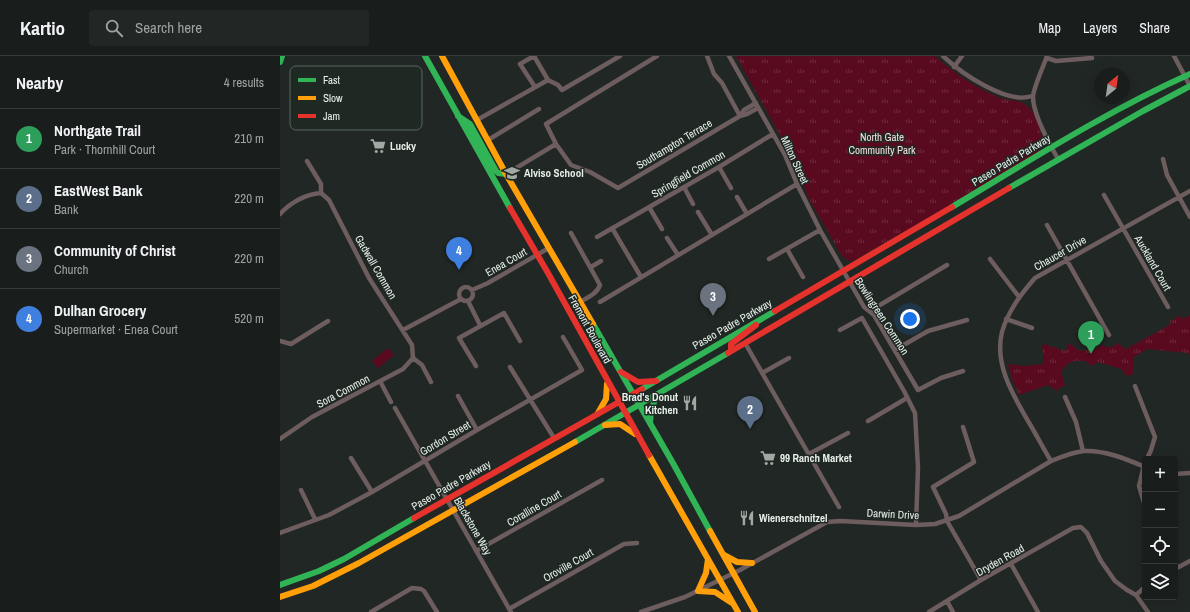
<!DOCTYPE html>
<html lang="en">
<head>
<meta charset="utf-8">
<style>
	:root { --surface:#191d1b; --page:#222624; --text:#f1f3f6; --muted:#9fa2a3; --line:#373b3a; --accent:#2563eb }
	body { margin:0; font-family:"Archivo Narrow",sans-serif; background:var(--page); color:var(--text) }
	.controls { position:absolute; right:12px; bottom:12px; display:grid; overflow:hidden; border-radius:4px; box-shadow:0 4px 16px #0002 }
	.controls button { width:36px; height:36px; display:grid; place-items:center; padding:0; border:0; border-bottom:1px solid var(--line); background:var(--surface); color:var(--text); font:20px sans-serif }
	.compass { position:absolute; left:814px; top:12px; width:36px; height:36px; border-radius:50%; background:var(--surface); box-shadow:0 4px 16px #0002; rotate:29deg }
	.you { position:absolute; left:630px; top:263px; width:14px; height:14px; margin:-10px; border:3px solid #fff; border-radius:50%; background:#1a73e8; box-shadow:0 0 0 6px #1a73e833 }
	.badge { display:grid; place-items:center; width:26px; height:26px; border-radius:50%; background:var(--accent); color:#fff; font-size:13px; font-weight:700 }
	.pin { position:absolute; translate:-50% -33px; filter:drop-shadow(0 1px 2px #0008) }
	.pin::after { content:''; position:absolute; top:21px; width:14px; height:12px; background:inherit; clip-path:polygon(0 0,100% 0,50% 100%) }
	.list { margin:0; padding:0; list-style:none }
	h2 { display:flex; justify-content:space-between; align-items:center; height:52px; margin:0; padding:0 16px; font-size:17px }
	h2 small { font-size:13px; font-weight:400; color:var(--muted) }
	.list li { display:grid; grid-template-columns:26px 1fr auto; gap:12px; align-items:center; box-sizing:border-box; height:60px; padding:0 16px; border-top:1px solid var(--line) }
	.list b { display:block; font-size:15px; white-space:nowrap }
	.list p { margin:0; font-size:13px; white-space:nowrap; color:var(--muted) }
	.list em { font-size:13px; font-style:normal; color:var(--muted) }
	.icon { flex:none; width:22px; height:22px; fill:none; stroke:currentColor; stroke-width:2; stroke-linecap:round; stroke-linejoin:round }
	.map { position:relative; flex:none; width:910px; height:556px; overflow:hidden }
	header { display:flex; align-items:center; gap:24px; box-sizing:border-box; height:56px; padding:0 20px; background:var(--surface); border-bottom:1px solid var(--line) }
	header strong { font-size:19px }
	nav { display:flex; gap:22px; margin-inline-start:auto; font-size:14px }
	.search { width:280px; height:36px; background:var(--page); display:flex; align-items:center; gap:10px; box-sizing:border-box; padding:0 14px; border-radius:4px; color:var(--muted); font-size:15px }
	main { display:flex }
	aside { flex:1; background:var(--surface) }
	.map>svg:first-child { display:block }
	.grass { fill:#590a1f }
	.park { fill:url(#park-tufts) }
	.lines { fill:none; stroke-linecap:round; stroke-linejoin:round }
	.street { stroke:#6e5d5e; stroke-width:4.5 }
	.fast { stroke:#30b455; stroke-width:6 }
	.slow { stroke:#ff9f0a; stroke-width:6 }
	.jam { stroke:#e5322d; stroke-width:6 }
	.labels { text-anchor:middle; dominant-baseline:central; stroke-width:3; stroke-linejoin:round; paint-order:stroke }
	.park-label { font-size:11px; fill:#f8dcdd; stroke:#1f2924 }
	.street-label { font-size:11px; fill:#e8efeb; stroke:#1f2924 }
	.poi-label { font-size:11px; font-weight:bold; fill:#e8efeb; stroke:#1f2924; text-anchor:start }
	.key { fill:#1f2924; stroke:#5b6460; stroke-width:1 }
	.key-label { font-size:11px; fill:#e8efeb }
</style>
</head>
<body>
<header>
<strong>Kartio</strong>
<div class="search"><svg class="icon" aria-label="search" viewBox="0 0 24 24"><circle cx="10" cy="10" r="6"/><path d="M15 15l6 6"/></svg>Search here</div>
<nav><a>Map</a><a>Layers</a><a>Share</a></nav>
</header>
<main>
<aside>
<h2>Nearby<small>4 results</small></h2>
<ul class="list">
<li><span class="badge" style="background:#2e9e5b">1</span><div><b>Northgate Trail</b><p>Park · Thornhill Court</p></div><em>210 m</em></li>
<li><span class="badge" style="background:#5c6f8a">2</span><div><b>EastWest Bank</b><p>Bank</p></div><em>220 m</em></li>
<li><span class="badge" style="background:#6b7280">3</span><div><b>Community of Christ</b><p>Church</p></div><em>220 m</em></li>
<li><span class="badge" style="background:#3f7fe0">4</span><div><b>Dulhan Grocery</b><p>Supermarket · Enea Court</p></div><em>520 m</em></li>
</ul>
</aside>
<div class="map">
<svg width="910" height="556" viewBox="0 0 910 556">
	<defs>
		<pattern id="park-tufts" width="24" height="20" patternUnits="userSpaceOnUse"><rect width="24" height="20" fill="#590a1f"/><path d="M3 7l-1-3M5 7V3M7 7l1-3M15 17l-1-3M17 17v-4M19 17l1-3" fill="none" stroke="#712e40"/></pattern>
	</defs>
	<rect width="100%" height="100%" fill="#212724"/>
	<path class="grass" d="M108,292L114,299L98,312L92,305Z"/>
	<path class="park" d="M456,0H655C674,17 696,32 720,42C728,45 739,43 746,49C758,58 760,74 763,88L757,99L573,205L567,204L562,200L529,143L516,108Z
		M899,259L903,263L910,259V299L908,297L867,293L854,301V318L847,320L841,313L818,306L811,310L806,305C792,305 790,304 781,315L785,330L780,331L777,335L768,329L739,339L732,323L728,308L745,310L764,308L762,290L764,288L785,295L789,287L800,295L816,293L822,289C828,292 833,292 838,287L846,293L891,268L890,264L895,263Z"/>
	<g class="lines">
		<path class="street" d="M377,0L266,68L276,88L291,109L310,116L338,132L460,60L467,58L478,52
			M427,0L434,18L442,27L460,60
			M449,0L505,99L517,128L540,174L584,251L594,259L638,334L661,322L683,315
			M663,0C681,17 727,49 752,40
			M767,0C764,9 753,33 753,41C753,57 770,89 778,103
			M894,0L910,30
			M767,2L776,5L812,2
			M674,11L682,0
			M255,31L240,8L254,0L268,24L278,29L282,34L340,0
			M460,60L464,54L476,47
			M197,64L268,24
			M208,84L259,53
			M883,103L887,119L910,161
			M27,105L41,128V137
			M439,111L451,132
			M226,118L276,88
			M404,131L413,148
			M824,139L888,251
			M457,141L467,158
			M369,151L382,173
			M418,156L432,179
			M0,158C10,147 25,138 41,137L49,144L89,222L132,289L133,302
			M767,169L829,279
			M332,172L361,221
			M291,177L320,229C317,238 307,242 300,246
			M317,181L439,111L493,78
			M387,182L398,199
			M507,193L523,221
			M489,203L540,174
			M710,203L739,241
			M311,211L321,205
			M179 238a7 7 0 1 1 14 0a7 7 0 1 1-14 0Z
			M192,234L208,227L269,192
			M188,245L200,269
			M320,246L517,128
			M590,255L667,209
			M726,263L752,272
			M123,274L181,243
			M560,274L582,262L624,335L635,357L638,412L636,469
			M0,285L11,288L48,265
			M465,287L559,451
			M615,294L648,275L687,264
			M133,302L142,309L151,326
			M196,310L179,282L224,257L240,285
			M230,311L274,382
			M482,317L509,302
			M100,325L111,346
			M855,330L875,381L871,394L867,403
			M178,340L197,374
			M785,341L796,366L803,395
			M115,352L231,556
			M588,365L627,342
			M683,371L694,406L653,431L666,458L667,465L701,524
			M0,383L32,361L123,313L133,302
			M529,398L568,377
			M71,402L92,436
			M771,405C763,392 756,378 748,365C733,339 714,308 722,276C728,255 741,238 755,222L910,135
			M864,409L859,430L865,450
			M895,418L910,417
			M21,434L35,463
			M0,477L49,459L92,436L197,374L302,314L283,281
			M196,495L322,424
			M731,508L758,556
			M895,513L910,505
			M856,539L865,531
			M667,545L673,556
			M229,553L344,488L357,487
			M91,556L132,532L141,533L144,535L157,556
			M361,556L405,541L460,514L547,466L560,465L636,469L655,468L679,460L771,405C781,401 793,396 804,395C825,394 846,403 865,411
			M649,556L701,524L793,472L801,471L807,477L821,505L835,525L847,534L856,539L868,556"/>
		<path class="fast" d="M145,0L230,152
			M0,6L2,0
			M178,60L190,68L216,115L218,117L226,118
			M729,132L863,55L910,30
			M672,151C749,105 827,55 910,18
			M313,268L394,409L430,475
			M362,333L495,255
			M370,367L371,354L377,339
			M295,386L448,297
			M0,529L39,515L64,503L134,462"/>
		<path class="slow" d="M162,0L226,118L313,268
			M318,357L326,343L327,328
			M325,369L340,368L355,378
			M369,399L458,556
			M430,475L475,556
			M444,499L457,506L472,507
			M428,503L426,517L418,535L435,536L452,547
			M0,541L33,530L79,507L295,386"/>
		<path class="jam" d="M230,152L268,217L369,399
			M495,255L672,151
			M451,295V288L476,269
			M448,297L729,132
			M341,316L358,326L376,325
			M134,462L362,333"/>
	</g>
	<defs>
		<symbol id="supermarket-bare" viewBox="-9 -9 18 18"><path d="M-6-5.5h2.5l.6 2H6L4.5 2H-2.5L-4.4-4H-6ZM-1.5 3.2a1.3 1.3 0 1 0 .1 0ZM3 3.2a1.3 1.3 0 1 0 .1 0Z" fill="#a2a9a5" stroke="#1f2924" stroke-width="2.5" paint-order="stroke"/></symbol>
		<symbol id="school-bare" viewBox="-9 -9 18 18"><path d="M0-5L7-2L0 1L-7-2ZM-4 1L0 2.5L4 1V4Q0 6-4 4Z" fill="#a2a9a5" stroke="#1f2924" stroke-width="2.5" paint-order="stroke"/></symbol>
		<symbol id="restaurant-bare" viewBox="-9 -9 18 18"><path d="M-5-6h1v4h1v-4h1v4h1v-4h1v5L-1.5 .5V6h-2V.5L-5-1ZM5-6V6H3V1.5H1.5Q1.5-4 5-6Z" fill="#a2a9a5" stroke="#1f2924" stroke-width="2.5" paint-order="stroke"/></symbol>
	</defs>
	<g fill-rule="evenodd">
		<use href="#supermarket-bare" x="87" y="79" width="22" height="22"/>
		<use href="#school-bare" x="221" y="106" width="22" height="22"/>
		<use href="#restaurant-bare" x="399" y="336" width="22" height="22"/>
		<use href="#supermarket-bare" x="477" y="391" width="22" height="22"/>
		<use href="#restaurant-bare" x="456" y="451" width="22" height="22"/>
	</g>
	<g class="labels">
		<g class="park-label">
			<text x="602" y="81">North Gate<tspan x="602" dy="13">Community Park</tspan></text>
		</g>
		<g class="street-label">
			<text transform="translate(394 88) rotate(-31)">Southampton Terrace</text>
			<text transform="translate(515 104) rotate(65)">Milton Street</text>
			<text transform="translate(731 104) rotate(-31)">Paseo Padre Parkway</text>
			<text transform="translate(408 118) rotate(-30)">Springfield Common</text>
			<text transform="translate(780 197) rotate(-30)">Chaucer Drive</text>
			<text transform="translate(226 206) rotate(-30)">Enea Court</text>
			<text transform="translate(873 207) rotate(60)">Auckland Court</text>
			<text transform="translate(96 211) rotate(60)">Gadwall Common</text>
			<text transform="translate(602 260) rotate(57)">Bowlingreen Common</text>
			<text transform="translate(452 268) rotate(-30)">Paseo Padre Parkway</text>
			<text transform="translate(310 273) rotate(61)">Fremont Boulevard</text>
			<text transform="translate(63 335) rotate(-28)">Sora Common</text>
			<text transform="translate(165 382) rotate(-31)">Gordon Street</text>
			<text transform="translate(171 429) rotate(-30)">Paseo Padre Parkway</text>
			<text transform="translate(254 452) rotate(-30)">Coralline Court</text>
			<text transform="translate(613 458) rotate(3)">Darwin Drive</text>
			<text transform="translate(193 470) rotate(60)">Blackstone Way</text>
			<text transform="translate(720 504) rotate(-29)">Dryden Road</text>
			<text transform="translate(288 509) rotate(-30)">Oroville Court</text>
		</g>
		<g class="poi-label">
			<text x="110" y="90">Lucky</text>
			<text x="244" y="117">Alviso School</text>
			<text x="398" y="341" text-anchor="end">Brad's Donut<tspan x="398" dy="13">Kitchen</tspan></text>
			<text x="500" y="402">99 Ranch Market</text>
			<text x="479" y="462">Wienerschnitzel</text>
		</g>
	</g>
	<rect x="10" y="10" width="132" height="64" rx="6" class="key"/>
	<rect x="18" y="22" width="18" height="4" fill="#30b455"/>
	<rect x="18" y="40" width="18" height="4" fill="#ff9f0a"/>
	<rect x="18" y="58" width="18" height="4" fill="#e5322d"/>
	<g class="key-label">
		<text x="43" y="28">Fast</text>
		<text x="43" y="46">Slow</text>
		<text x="43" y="64">Jam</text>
	</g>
</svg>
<div class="controls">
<button>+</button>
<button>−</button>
<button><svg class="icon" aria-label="locate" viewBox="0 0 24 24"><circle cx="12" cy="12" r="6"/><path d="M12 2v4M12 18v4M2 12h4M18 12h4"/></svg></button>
<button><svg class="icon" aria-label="layers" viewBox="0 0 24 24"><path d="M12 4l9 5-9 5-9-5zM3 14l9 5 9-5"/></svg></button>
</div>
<svg class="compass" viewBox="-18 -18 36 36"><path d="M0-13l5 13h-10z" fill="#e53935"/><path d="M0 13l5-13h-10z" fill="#9fa2a3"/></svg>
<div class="you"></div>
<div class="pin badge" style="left:811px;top:298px;background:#2e9e5b">1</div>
<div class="pin badge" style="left:470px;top:373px;background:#5c6f8a">2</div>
<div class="pin badge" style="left:433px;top:260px;background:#6b7280">3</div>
<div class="pin badge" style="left:179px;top:214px;background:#3f7fe0">4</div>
</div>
</main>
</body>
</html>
